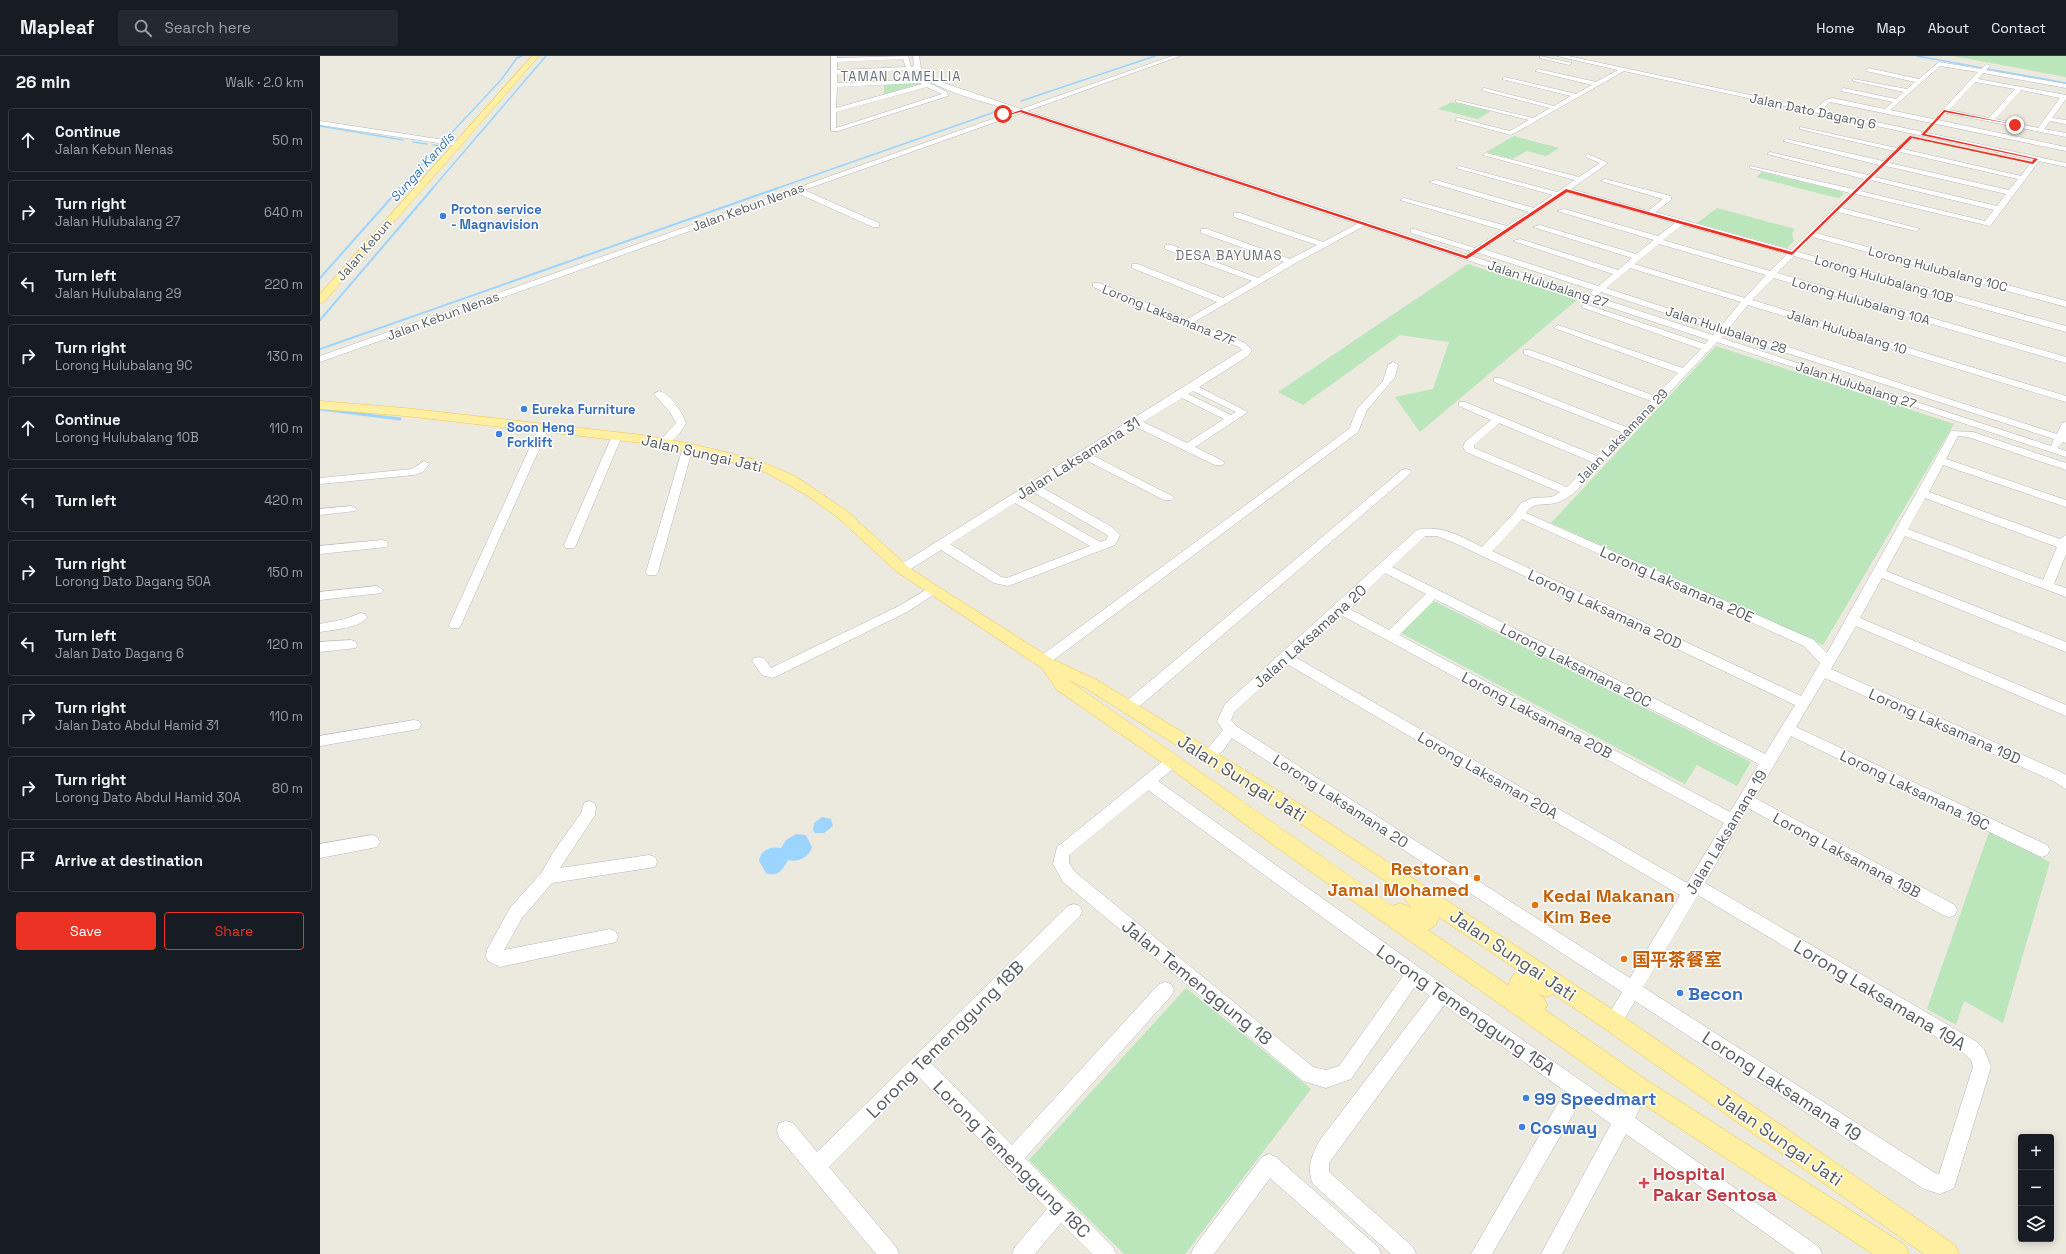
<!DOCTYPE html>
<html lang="en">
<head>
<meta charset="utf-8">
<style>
	:root { --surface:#171b24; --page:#242831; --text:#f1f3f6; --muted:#9ea1a6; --line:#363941; --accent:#ec3225 }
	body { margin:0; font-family:"Space Grotesk","Noto Sans SC",sans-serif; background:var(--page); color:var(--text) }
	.controls { position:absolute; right:12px; bottom:12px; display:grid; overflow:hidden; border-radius:4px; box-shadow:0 2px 10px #0003 }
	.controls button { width:36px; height:36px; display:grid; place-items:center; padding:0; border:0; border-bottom:1px solid var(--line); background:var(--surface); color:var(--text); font:20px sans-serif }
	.stop { position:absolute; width:12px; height:12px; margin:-9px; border:3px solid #ec3225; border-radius:50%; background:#fff }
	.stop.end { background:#ec3225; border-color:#fff; box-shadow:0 1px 4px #0008 }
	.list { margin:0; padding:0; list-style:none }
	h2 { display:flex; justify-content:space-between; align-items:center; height:52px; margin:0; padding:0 16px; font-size:17px }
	h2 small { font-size:13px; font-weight:400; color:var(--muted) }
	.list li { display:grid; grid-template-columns:26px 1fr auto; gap:12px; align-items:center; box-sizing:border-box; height:64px; margin:0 8px 8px; padding:0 8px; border:1px solid var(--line); border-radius:4px }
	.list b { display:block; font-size:15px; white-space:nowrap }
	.list p { margin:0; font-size:13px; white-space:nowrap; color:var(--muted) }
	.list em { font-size:13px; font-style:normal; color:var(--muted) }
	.actions { display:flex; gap:8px; padding:12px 16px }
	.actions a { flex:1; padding:9px 0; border:1px solid var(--accent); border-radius:4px; text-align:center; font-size:14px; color:var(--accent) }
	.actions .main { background:var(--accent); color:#fff }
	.icon { flex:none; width:22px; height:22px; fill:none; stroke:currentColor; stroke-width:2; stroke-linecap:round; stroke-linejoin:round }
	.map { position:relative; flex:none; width:1746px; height:1198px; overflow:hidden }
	header { display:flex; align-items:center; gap:24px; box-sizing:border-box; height:56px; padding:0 20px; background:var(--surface); border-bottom:1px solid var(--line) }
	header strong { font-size:19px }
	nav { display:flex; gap:22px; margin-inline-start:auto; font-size:14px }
	.search { width:280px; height:36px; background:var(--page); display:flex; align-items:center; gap:10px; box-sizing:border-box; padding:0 14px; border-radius:4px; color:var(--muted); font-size:15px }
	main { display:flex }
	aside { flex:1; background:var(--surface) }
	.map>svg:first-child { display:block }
	.green { fill:#bbe5ba }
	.water { fill:#9cd5ff }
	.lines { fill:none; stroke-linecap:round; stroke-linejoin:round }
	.stream-far2 { stroke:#9cd5ff; stroke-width:1.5 }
	.stream-far1 { stroke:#9cd5ff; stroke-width:2 }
	.stream { stroke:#9cd5ff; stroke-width:3 }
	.minor-casing { stroke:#b5b8bd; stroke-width:1 }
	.major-casing { stroke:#f3c451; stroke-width:1 }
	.minor { fill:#fff; fill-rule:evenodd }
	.major { fill:#ffefa1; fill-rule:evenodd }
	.route { fill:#ec3225 }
	.shop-dot { fill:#3f7fe0; stroke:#fff; stroke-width:1.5 }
	.food-dot { fill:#e8710a; stroke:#fff; stroke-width:1.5 }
	.health-dot { fill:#e0444e; stroke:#fff; stroke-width:1.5 }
	.labels { text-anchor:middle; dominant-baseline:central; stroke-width:3; stroke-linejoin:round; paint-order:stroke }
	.far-neighbourhood-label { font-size:13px; letter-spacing:1px; fill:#696e73; stroke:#fff }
	.far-street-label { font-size:13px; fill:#585c61; stroke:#fff }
	.far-water-label { font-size:13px; font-style:italic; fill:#3975b2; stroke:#fff }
	.far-shop-label { font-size:13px; font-weight:bold; fill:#366cbe; stroke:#fff; text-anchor:start }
	.street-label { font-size:15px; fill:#585c61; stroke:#fff }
	.near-street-label { font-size:18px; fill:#585c61; stroke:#fff }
	.near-food-label { font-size:18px; font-weight:bold; fill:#c56008; stroke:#fff; text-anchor:start }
	.near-shop-label { font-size:18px; font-weight:bold; fill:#366cbe; stroke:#fff; text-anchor:start }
	.near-health-label { font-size:18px; font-weight:bold; fill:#be3a42; stroke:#fff; text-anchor:start }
</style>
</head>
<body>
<header>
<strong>Mapleaf</strong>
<div class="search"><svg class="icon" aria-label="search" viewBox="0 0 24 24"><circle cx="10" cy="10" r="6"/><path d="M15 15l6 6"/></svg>Search here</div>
<nav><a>Home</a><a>Map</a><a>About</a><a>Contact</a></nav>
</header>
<main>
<aside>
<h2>26 min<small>Walk · 2.0 km</small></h2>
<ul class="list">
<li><svg class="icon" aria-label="ahead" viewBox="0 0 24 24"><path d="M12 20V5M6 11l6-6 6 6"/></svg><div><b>Continue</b><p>Jalan Kebun Nenas</p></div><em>50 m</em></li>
<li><svg class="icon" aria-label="right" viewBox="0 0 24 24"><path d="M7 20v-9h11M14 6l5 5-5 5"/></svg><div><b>Turn right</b><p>Jalan Hulubalang 27</p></div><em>640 m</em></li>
<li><svg class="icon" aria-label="left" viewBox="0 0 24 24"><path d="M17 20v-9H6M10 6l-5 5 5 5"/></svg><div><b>Turn left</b><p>Jalan Hulubalang 29</p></div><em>220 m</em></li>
<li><svg class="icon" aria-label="right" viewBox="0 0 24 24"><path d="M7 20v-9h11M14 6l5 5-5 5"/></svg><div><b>Turn right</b><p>Lorong Hulubalang 9C</p></div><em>130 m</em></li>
<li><svg class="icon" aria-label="ahead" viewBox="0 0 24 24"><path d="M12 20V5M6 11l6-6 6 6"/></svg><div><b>Continue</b><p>Lorong Hulubalang 10B</p></div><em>110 m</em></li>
<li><svg class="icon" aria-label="left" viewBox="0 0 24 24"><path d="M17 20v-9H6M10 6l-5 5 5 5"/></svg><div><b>Turn left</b></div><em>420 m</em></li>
<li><svg class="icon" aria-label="right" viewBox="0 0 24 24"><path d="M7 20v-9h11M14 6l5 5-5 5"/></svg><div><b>Turn right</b><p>Lorong Dato Dagang 50A</p></div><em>150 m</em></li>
<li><svg class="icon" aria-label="left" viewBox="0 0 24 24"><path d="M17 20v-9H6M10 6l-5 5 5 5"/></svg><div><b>Turn left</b><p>Jalan Dato Dagang 6</p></div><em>120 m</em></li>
<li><svg class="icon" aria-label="right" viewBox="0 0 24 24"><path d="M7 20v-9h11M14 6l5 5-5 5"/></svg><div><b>Turn right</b><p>Jalan Dato Abdul Hamid 31</p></div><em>110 m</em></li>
<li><svg class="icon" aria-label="right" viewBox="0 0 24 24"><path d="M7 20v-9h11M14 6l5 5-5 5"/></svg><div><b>Turn right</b><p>Lorong Dato Abdul Hamid 30A</p></div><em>80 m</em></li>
<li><svg class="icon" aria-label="arrive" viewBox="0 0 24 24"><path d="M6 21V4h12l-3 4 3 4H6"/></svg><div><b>Arrive at destination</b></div></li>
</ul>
<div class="actions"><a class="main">Save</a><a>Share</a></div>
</aside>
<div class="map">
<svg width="1746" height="1198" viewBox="0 0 1746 1198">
	<rect width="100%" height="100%" fill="#ece9df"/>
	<path class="green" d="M1633,0H1746V21Z
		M598,26L599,28L564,38V29Z
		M1132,46L1171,55L1158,63L1118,53Z
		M1194,80L1239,92L1226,100L1207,95L1192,103L1166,96Z
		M1442,116L1520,135L1524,138L1519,142L1513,141L1436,121Z
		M1397,152L1475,173L1472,177L1474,185L1467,192L1377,167Z
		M1148,208L1257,244L1100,376L1075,341L1113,333L1129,286L1080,279L983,349L958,336Z
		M1396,290L1634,368L1503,589L1231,467Z
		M1114,545L1431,706L1417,730L1377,709L1365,728L1081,577Z
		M1669,776L1730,806L1683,967L1644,945L1636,969L1607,953Z
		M866,932L991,1033L865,1198H804L709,1104Z"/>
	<path class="water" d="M502,761L511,763L513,770L504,777H495L493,774L494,767Z
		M476,778L486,779L492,791C489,801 478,807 468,804C463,813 458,822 446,817L439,805C441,793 451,790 461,792L466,784Z"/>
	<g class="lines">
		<path class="stream-far2" d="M1597,0L1746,27
			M701,45L835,0
			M0,70L83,84
			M93,86L107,88
			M113,89L120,90
			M79,133L181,24L197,2L202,0
			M112,133L226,0
			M455,133L672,57L676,54"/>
		<path class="stream-far1" d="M0,222L80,132
			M0,264L113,132
			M0,293L458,132"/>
		<path class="stream" d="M0,353L80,363"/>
		<defs>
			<path id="minor" d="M511,0H517V2L588,0L591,11L594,10L593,0H599L601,12L615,24L701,53L852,0H860L707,55L1393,279L1397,274L1281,236L1278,239H1272L1271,237L1273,234L1159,197L1150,199V195L1091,177V173H1094L1155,192L1182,174L1080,144L1084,142L1187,170L1209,156L1109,126L1116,124L1214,152L1233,139L1136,112L1139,110L1237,136L1255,124L1163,99L1166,97L1259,121L1280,107L1266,101L1265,100L1268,98L1288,107L1251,133L1328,155L1343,143L1281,125L1285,123L1351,140V144L1335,156L1471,194L1530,137L1430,112V110L1533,133L1544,123L1447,98L1450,96L1548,119L1559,109L1463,85L1466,83L1563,105L1574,95L1480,73V71L1577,92L1592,79L1595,81L1583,93L1701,120L1713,104L1304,15L1191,79L1135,64L1138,62L1190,75L1209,64L1136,46V44L1213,62L1230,52L1161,34L1164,32L1234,50L1251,40L1182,23L1185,21L1256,38L1272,29L1215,15L1218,13L1276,26L1298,14L1237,0H1248L1495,53L1506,44L1512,42L1565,53L1573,46L1521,35L1523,32L1576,43L1584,36L1533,25V23L1587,33L1595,26L1546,15L1548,12L1599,23L1619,6L1661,13L1667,8L1670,10L1666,14L1746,28V32L1663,17L1658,23L1746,39V43L1732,62L1746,64V68L1730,65L1724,73L1746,77V81L1626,57L1622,61H1618V59L1658,16L1620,10L1570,54L1746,91V95L1510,46L1501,54L1746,107V111L1719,105L1670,170L1536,138L1522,152L1600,173L1596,175L1518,156L1496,177L1746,245V251L1493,181L1478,196L1746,270V276L1474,200L1457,217L1746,301V307L1454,222L1432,244L1746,340V346L1428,249L1409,272L1737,378L1742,367L1746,366V387L1743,386L1737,392L1746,395V401L1397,286L1253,438C1247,441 1241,446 1235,447C1224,450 1213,445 1206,457L1494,584L1507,597L1631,375L1653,376L1746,407V414L1648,381L1638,380L1626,403L1746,444V451L1623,409L1609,436L1740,483L1746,479V498L1734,528L1746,532V541L1585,480L1566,515L1746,586V596L1562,522L1540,562L1746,649V660L1536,570L1511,613L1743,717L1746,719V733L1733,725L1505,622L1476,671L1727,789L1730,794L1727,799L1722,801L1717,799L1471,680L1435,742L1635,849L1637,854L1635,859L1629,861L1623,859L1428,752L1385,827L1657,986L1664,993L1671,1011L1634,1132L1620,1138L1604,1133L1315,945L1299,972L1293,975L1287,972L1284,966L1302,936L912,682C905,691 896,709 883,705L881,701L903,674L897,665L905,648L1097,474C1121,468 1142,481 1162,491L1195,456L1201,447L1212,442L1232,441L1240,436L1146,396L1143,391L1145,386L1171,364L1139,350V346H1145L1277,400L1301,376L1174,326V322H1180L1306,371L1331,345L1204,298V294H1210L1335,340L1358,317L1234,272L1238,269L1241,270L1363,312L1381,293L1261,251L1265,248L1385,288L1389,284L1044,170L974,208L874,266L925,287L932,294L928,300L879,331L928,356L875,391L903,405L904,407L903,409H895L816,371L772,399L852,440L854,442L852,444H844L764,403L721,431L792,471L800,479L795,489L688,530L674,527L621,494L586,516H578L576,513L578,510L922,294L919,291L773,231V227H779L867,263L897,246L812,212V208H818L903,242L932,225L845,193V189H851L938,222L964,206L881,177V173H887L970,203L997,189L914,161V157H920L1003,186L1037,168L701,57L484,134L559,167V171H553L477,137L0,306V300L695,55C669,47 611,34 596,14H593L603,24L627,36L628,40L518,75H511ZM583,3L586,11L517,14V6ZM588,14L596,24L517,27V18ZM1655,26L1695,33L1669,62L1629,54ZM600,27L602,28L516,52L517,31ZM607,31L622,38L516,72V56ZM1701,34L1740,42L1718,72L1675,63ZM1580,96L1698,123L1689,134L1569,107ZM1566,110L1686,138L1677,150L1554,121ZM1551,124L1674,154L1665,165L1540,135ZM1247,136L1355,167L1338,180L1244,153L1237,155L1334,184L1316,198L1220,169L1213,171L1312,202L1298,214L1200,183L1193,185L1293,218L1278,230L1164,193ZM1362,169L1467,198L1450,215L1343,184ZM1339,188L1446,219L1425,242L1314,208ZM1310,212L1421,246L1401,270L1286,232ZM1405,277L1734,383L1731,390L1401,282ZM873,335L916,356L911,359L868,338ZM862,342L904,363L867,387L823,366ZM1179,367L1272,406L1247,431L1154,392V389ZM713,436L784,477L788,480L786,484L780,486L703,442ZM1605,442L1737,491L1723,524L1588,473ZM695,447L770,490L687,522L681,521L630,488ZM1202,463L1484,590L1500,607L1481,640L1172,495ZM1105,480H1117L1137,488L1475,649L1445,698L1072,511ZM1065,517L1106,538L1069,574L1028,552ZM1115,543L1439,708L1410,756L1079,579ZM1021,559L1404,767L1367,827L975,601ZM967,608L1360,839L1310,922L916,670L911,664L915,655ZM1378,839L1645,998L1651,1004L1653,1011L1619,1118L1615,1117L1323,931Z
				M1220,0L1252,7L1249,9L1220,2Z
				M0,65L138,86L141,88L138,90L0,69Z
				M1073,306L1078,309L1075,321L1047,354L1038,376L728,608H718L716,605L718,602L1029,373L1037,353L1063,325L1068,309Z
				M339,335C351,338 362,356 366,367C362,375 353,387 344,389L339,386L356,367L350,356L334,338Z
				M224,368L229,371L141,569L139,572H131L129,569L219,371Z
				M297,377L302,380L256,489L254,492H246L244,489L292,380Z
				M368,388L373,391L338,516L336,519H328L326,516L363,391Z
				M104,405L109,408L103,416L94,419L0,428V422L92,413Z
				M1086,413L1090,414L1091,416L1090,418L814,655L809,656L804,655L802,651L804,647L1082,414Z
				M31,450L37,453L35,455L0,459V453Z
				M62,484L66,485L68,488L66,491L0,498V490Z
				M57,530L63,534L61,537L0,544V536Z
				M612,530L616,531L618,534L616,537L587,556L457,620L452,622L442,619L432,605L434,602C444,599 446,605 451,612L579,550Z
				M41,557L45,558L47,561C41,572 12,574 0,576V568L25,563Z
				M31,584L36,586L37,589L36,592L0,596V586Z
				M94,664L99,665L101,669L99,673L0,690V680Z
				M853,699L858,701L860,705L858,709L838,725L1100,912L1300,1052L1313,1026L1320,1024L1327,1026L1329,1033L1315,1062L1499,1191L1502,1198H1475L1306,1078L1242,1198H1221L1291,1068L1260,1046L1172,1198H1151L1245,1035L1124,949L1009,1107V1116L1093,1191L1096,1198H1071L993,1128C986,1111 992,1099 1000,1084L1110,940L1096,929L1031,1023L1006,1032L983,1025L743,826L733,808L737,791L848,701ZM828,734L1083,920L1019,1010L1006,1014L993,1011L755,816L749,807V799Z
				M269,745L274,747L276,751L275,759L240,812L329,799L335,801L337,806L335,811L232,827L202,862L184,894L290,873L296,876L298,881L296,886L180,911L168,905L166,900L167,894L190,852L222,816L232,798L261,757L264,747Z
				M52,779L57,781L60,786L57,791L0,802V788Z
				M754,848L760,850L762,855L760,860L612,1008L692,1089L839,928L845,926L851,928L854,934L851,940L705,1102L793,1191L796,1198H772L741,1167L715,1198H692L695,1191L727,1153L599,1021L509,1111L576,1191L579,1198H556L459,1081L457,1074L459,1067L466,1065L473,1067L497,1096L748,850Z
				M949,1098L956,1101L1058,1191L1061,1198H1036L950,1122L894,1198H871L874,1191L942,1101Z"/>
			<path id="major" d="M212,0H219L4,246L0,247V238Z
				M0,345L85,352L322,379L368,387L437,404L475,420L527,455L587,510L617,530L734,604L777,624L983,750L1301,959L1635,1189L1639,1198H1604L1285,973L1233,938L1227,941L1219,938L1224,942L1227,949L1225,954L1328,1025L1585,1189L1589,1198H1553L1312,1041L949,786L847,710L737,634L722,612L577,516L517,461L488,440L447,417L427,410L368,395L322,387L85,360L0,353ZM748,624L765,632L969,760L1086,839L1084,842L1092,852L1080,847L1073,850ZM1119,861L1199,915L1193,919L1188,929L1108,874L1116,869Z"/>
		</defs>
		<use href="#minor" class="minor-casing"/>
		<use href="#major" class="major-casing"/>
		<use href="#minor" class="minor"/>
		<use href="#major" class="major"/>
	</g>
	<path class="route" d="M701,54L1146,200L1246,133L1472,196L1590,80L1712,106L1714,103L1601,79L1624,54L1697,69L1625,56L1605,78L1718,103L1713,108L1592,82L1472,199L1247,136L1147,203L700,56L679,62L682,58H684V60Z"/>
	<g class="shop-dot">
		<circle cx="123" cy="160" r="4"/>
		<circle cx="204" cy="353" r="4"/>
		<circle cx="179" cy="378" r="4"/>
		<circle cx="1360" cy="937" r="4"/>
		<circle cx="1206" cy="1042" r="4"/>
		<circle cx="1202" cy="1071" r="4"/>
	</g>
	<g class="food-dot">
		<circle cx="1157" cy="822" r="4"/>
		<circle cx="1215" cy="849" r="4"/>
		<circle cx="1304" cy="903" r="4"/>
	</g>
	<path class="health-dot" d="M1322 1121h4v4h4v4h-4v4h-4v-4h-4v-4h4z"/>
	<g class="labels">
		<g class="far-neighbourhood-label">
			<text x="581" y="20">TAMAN CAMELLIA</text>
			<text x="909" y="199">DESA BAYUMAS</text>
		</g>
		<g class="far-street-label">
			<text transform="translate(1493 55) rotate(12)">Jalan Dato Dagang 6</text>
			<text transform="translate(428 151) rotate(-20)">Jalan Kebun Nenas</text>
			<text transform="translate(44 194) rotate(-49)">Jalan Kebun</text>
			<text transform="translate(1618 213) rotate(15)">Lorong Hulubalang 10C</text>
			<text transform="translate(1564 223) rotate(16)">Lorong Hulubalang 10B</text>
			<text transform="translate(1228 228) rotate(18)">Jalan Hulubalang 27</text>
			<text transform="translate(1541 245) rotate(16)">Lorong Hulubalang 10A</text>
			<text transform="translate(849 259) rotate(22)">Lorong Laksamana 27F</text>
			<text transform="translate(123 260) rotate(-20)">Jalan Kebun Nenas</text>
			<text transform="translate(1406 274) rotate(18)">Jalan Hulubalang 28</text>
			<text transform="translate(1527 276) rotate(17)">Jalan Hulubalang 10</text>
			<text transform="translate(1536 329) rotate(18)">Jalan Hulubalang 27</text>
			<text transform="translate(1302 380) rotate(-46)">Jalan Laksamana 29</text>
		</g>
		<g class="far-water-label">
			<text transform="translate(102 111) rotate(-48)">Sungai Kandis</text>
		</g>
		<g class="far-shop-label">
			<text x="131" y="153">Proton service<tspan x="131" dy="15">- Magnavision</tspan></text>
			<text x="212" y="353">Eureka Furniture</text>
			<text x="187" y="371">Soon Heng<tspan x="187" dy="15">Forklift</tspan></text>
		</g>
		<g class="street-label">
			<text transform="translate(382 397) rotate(13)">Jalan Sungai Jati</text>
			<text transform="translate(758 402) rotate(-32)">Jalan Laksamana 31</text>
			<text transform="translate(1357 528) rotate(24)">Lorong Laksamana 20E</text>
			<text transform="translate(1285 553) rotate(25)">Lorong Laksamana 20D</text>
			<text transform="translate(990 580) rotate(-42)">Jalan Laksamana 20</text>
			<text transform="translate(1256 609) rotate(27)">Lorong Laksamana 20C</text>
			<text transform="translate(1217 659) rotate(28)">Lorong Laksamana 20B</text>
			<text transform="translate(1625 670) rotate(24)">Lorong Laksamana 19D</text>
			<text transform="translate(1168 719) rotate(30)">Lorong Laksaman 20A</text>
			<text transform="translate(1595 734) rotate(26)">Lorong Laksamana 19C</text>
			<text transform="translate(1021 745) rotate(33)">Lorong Laksamana 20</text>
			<text transform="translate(1406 776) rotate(-59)">Jalan Laksamana 19</text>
			<text transform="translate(1527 799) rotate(28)">Lorong Laksamana 19B</text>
		</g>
		<g class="near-street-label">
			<text transform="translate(922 722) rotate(32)">Jalan Sungai Jati</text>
			<text transform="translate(1193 899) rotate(34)">Jalan Sungai Jati</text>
			<text transform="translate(877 926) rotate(39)">Jalan Temenggung 18</text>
			<text transform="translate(1560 939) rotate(31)">Lorong Laksamana 19A</text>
			<text transform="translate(1146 954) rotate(35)">Lorong Temenggung 15A</text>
			<text transform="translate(625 983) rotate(-45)">Lorong Temenggung 18B</text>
			<text transform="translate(1462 1030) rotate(33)">Lorong Laksamana 19</text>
			<text transform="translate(1460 1083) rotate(35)">Jalan Sungai Jati</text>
			<text transform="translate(692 1103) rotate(45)">Lorong Temenggung 18C</text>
		</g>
		<g class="near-food-label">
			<text x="1149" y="812" text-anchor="end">Restoran<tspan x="1149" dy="21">Jamal Mohamed</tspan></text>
			<text x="1223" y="839">Kedai Makanan<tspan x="1223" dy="21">Kim Bee</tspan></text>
			<text x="1312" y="903">国平茶餐室</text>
		</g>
		<g class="near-shop-label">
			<text x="1368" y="937">Becon</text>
			<text x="1214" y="1042">99 Speedmart</text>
			<text x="1210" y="1071">Cosway</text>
		</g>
		<g class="near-health-label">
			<text x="1333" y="1117">Hospital<tspan x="1333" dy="21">Pakar Sentosa</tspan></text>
		</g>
	</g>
</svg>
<div class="controls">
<button>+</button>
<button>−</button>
<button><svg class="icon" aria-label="layers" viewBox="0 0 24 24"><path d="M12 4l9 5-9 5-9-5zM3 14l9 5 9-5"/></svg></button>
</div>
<div class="stop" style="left:683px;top:58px"></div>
<div class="stop end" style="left:1695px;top:69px"></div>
</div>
</main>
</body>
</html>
